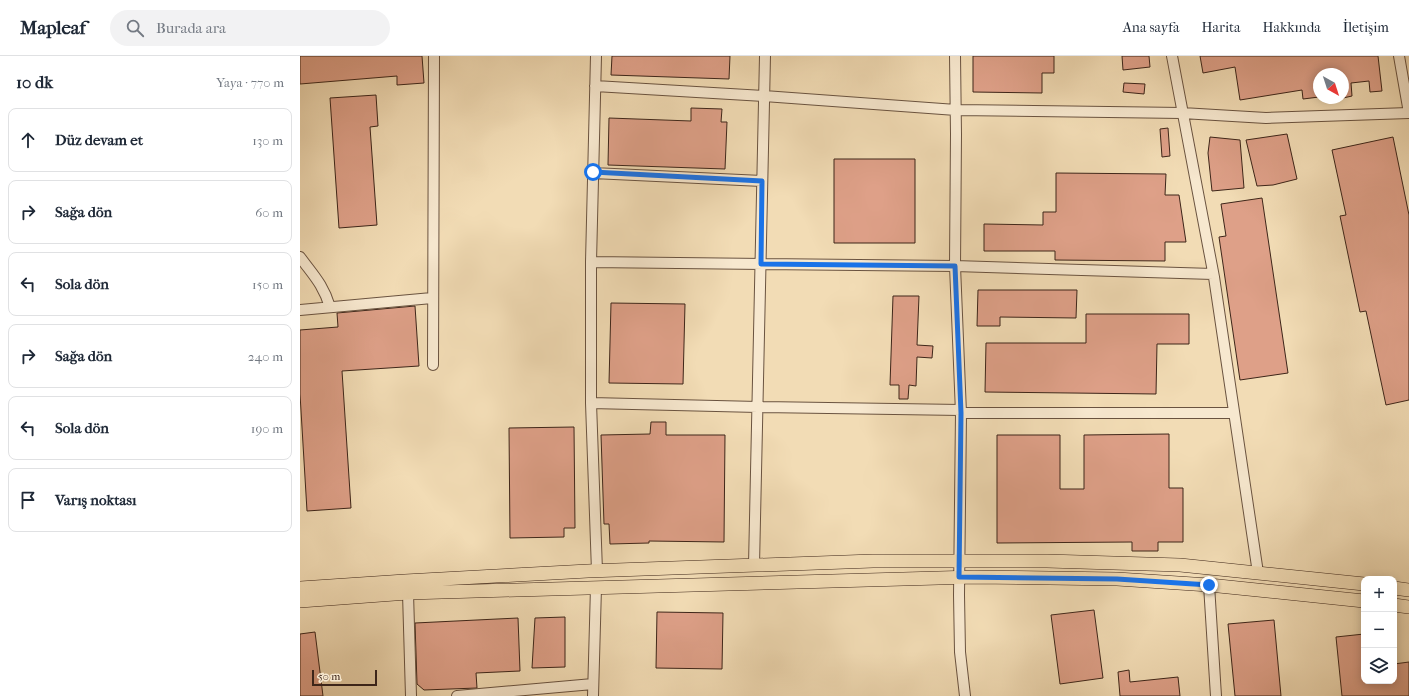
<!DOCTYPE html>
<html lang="tr">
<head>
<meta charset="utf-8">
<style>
	:root { --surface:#fff; --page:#f2f2f3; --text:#1f2937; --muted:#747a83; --line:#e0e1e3 }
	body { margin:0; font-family:"IM FELL French Canon",serif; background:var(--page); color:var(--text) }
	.controls { position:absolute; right:12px; bottom:12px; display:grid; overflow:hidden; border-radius:8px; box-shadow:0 2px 10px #0003 }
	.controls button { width:36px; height:36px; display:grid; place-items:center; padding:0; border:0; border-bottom:1px solid var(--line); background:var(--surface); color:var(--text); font:20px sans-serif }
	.compass { position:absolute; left:1013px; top:12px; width:36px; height:36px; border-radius:50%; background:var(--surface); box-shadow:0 2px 10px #0003; rotate:141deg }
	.scale { position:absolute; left:12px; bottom:10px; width:65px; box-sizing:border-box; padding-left:4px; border:2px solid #3d2519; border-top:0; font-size:11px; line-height:14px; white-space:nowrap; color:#3d2519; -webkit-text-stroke:3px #f7e8cf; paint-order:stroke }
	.stop { position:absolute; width:12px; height:12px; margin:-9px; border:3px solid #1a73e8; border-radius:50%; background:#fff }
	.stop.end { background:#1a73e8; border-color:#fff; box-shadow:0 1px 4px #0008 }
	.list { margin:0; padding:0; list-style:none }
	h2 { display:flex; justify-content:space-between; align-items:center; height:52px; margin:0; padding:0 16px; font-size:17px }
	h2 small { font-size:13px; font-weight:400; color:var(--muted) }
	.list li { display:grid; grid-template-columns:26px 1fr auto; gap:12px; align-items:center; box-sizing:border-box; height:64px; margin:0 8px 8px; padding:0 8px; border:1px solid var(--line); border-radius:8px }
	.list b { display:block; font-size:15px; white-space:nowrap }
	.list em { font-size:13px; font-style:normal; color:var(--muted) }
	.icon { flex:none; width:22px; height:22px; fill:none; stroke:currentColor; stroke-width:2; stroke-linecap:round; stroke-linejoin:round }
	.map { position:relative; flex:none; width:1109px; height:640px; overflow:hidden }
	header { display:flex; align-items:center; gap:24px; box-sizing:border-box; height:56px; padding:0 20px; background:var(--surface); border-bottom:1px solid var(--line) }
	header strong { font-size:19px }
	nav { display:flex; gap:22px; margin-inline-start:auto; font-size:14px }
	.search { width:280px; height:36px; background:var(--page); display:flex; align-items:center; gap:10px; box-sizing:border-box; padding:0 14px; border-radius:22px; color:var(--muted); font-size:15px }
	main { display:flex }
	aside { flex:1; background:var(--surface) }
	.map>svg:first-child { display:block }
	.building { fill:#dea088; stroke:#3d2519 }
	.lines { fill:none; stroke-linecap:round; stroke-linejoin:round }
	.minor-casing { stroke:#6a5340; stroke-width:12 }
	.major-casing { stroke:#3d2519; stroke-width:14 }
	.minor { stroke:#f7e8cf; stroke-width:10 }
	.major { stroke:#f2dcb5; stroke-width:13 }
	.route { stroke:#1a73e8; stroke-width:5 }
</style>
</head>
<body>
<header>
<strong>Mapleaf</strong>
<div class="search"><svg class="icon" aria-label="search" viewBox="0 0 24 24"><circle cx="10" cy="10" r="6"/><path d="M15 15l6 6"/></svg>Burada ara</div>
<nav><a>Ana sayfa</a><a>Harita</a><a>Hakkında</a><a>İletişim</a></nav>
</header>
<main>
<aside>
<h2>10 dk<small>Yaya · 770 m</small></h2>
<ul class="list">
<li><svg class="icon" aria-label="ahead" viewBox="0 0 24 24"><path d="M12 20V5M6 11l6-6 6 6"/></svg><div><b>Düz devam et</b></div><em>130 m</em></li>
<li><svg class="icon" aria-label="right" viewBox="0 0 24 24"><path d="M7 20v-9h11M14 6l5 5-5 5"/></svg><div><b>Sağa dön</b></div><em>60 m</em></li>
<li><svg class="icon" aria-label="left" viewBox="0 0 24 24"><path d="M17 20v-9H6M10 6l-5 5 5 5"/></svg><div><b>Sola dön</b></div><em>150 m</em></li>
<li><svg class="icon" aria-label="right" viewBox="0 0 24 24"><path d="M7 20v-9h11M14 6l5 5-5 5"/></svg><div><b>Sağa dön</b></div><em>240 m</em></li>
<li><svg class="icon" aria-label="left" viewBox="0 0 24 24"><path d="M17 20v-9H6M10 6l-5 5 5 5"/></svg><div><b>Sola dön</b></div><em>190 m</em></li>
<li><svg class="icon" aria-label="arrive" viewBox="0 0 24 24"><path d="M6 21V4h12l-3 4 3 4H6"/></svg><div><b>Varış noktası</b></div></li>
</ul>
</aside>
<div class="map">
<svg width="1109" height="640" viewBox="0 0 1109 640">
	<rect width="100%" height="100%" fill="#f2dcb5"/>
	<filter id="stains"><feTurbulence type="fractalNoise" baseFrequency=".005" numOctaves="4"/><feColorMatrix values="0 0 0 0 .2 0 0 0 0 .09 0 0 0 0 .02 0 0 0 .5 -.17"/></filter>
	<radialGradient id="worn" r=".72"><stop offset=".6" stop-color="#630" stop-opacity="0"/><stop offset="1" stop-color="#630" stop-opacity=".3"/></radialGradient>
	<path class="building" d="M0,0H122L124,27L97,29V20L0,28Z
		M312,0H430L429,23L311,19Z
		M673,0H754V17H742V37L673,36Z
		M822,0H849L850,11L823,14Z
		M900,0H1078L1082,35L1070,36L1069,25L1051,27L1052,40L1043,42V18H1019V41L1003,43L1002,34L940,44L935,11L903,17Z
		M824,27L845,28L844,38L823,36Z
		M76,39L78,70L70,71L77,169L39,172L30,42Z
		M391,52L422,53L421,66H427L425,113L308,109L309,62L391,65Z
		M868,72L870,100L862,101L860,73Z
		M987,78L997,123L973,129L957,130L946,84Z
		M910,81L940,84L944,132L912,135L908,97Z
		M1093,81L1109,159V344L1086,349L1066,255L1060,256L1040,160L1046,159L1032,94Z
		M534,103H615V187H534Z
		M756,117L866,118L865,139H879L886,186H865V205L755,204V195H684V168L743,169V156H756Z
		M962,142L988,317L940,324L919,181L926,180L921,148Z
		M678,234H777L776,262L700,261V270H677Z
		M593,240H619L617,289L633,290L632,302L617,301L616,330L609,329L608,343H599V329H590Z
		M311,247L385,248L383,328L309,327Z
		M115,250L119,310L42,315L51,452L7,455L0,338V274L38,271L37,257Z
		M786,258H889V288H857L856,338L685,336L686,287H786Z
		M351,366H366V379H425L424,486L349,485V487L310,488L309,468H304L301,379L350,378Z
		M274,371L275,472H264V481L210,482L209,372Z
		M869,378V432H883V486H858V495H832V486L697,487V379H760V433H784V379Z
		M794,554L803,622L760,628L751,559Z
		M357,556L423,557L422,613L356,612Z
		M265,561V611L232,612L235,562Z
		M218,562L220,615L176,617L177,632L124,634L117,628L115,567Z
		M974,564L981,640H935L928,568Z
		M15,576L23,640H0V578Z
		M1064,578V625H1094V608L1109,606V640H1042L1036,581Z
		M829,614L830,626L878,621L880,640H820L818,616Z"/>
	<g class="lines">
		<defs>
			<path id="minor" d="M296,0L291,206V347L297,515
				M655,0L656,78L655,210L661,357L659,539L660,596L665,640
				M872,0L914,221L958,517
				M1099,0L1109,57
				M295,30L464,40L656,54L882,57L966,62L1109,57
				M293,117L462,125
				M0,201C13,219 23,228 30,251
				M291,206L655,210L913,218
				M0,254L132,242
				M133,309L134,0
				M291,347L458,351L661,354
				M661,357H934
				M454,509L465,0
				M909,529L916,640
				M108,537L111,640
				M157,640L293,628
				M293,640L296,531"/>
			<path id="major" d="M0,532L105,525L288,515L573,505H747L880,509L1064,528
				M1094,532L1109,534
				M0,545L108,537L674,521L817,523L909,529L1064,545
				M1094,549L1109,551"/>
		</defs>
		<use href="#minor" class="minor-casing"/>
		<use href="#major" class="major-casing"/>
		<use href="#minor" class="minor"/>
		<use href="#major" class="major"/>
	</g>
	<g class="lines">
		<path class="route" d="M293,116L462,125L461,208L655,210L661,357L659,521L817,523L909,529"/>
	</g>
	<rect width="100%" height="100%" filter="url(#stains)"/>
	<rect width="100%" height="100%" fill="url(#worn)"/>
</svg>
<div class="controls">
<button>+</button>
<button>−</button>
<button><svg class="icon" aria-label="layers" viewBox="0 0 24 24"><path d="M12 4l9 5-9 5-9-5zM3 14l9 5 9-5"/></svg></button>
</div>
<svg class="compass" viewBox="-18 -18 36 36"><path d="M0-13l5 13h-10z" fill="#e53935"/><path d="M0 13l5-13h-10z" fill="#747a83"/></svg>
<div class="scale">50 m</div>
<div class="stop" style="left:293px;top:116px"></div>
<div class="stop end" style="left:909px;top:529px"></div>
</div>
</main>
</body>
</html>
